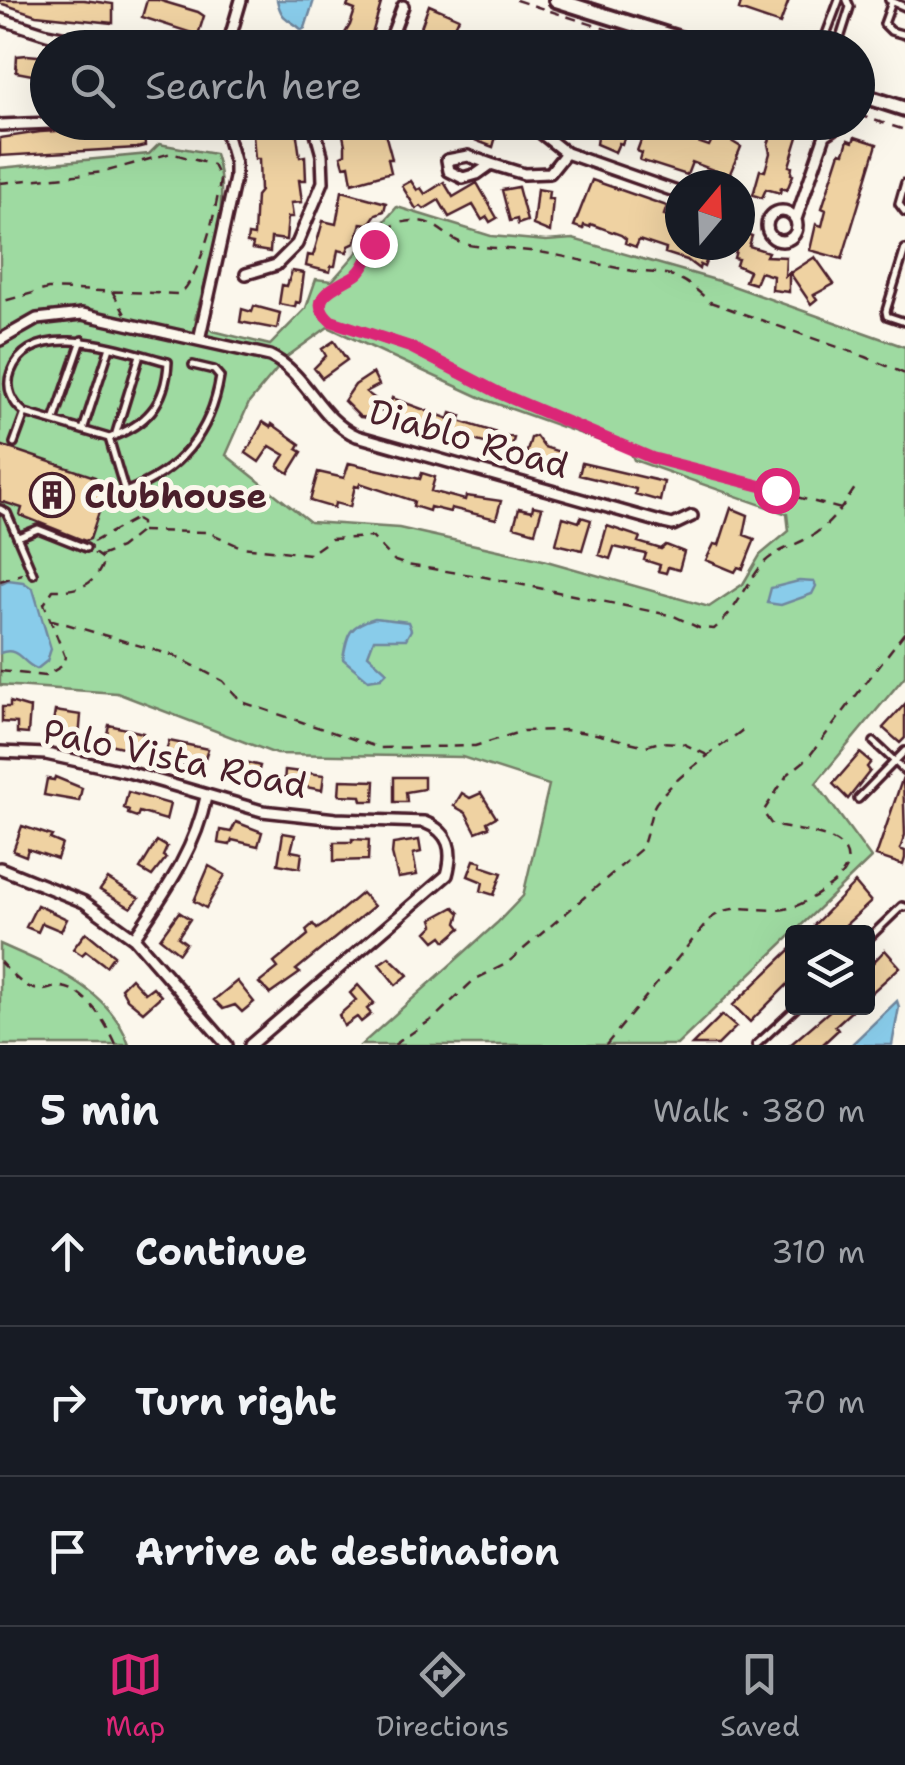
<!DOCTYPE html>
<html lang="en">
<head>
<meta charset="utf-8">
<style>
	:root { --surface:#171b24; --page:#242831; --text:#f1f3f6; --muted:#9ea1a6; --line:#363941; --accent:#db2777 }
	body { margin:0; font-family:"Shantell Sans",sans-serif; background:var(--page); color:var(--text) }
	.controls { position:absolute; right:30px; bottom:30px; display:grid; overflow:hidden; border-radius:10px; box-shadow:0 10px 40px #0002 }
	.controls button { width:90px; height:90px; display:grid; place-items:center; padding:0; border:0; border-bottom:2px solid var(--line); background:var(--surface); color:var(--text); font:50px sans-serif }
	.compass { position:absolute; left:665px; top:170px; width:90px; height:90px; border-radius:50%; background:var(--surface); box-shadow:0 10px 40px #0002; rotate:19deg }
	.stop { position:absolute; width:30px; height:30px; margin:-22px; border:8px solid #db2777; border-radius:50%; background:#fff }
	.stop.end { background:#db2777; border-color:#fff; box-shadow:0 2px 10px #0008 }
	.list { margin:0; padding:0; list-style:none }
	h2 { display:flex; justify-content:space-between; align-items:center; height:130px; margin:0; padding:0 40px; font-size:42px }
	h2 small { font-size:32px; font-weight:400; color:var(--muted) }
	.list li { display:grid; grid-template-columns:65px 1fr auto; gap:30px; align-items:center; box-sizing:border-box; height:150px; padding:0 40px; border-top:2px solid var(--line) }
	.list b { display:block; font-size:38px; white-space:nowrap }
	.list em { font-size:32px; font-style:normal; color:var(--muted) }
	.icon { flex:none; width:55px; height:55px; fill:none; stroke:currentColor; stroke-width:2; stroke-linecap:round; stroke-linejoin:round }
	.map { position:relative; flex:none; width:905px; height:1045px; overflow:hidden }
	.search { position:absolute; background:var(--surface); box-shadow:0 10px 40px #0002; left:30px; right:30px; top:30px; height:110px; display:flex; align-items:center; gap:25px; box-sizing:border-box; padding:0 35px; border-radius:55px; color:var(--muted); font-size:38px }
	.sheet { height:580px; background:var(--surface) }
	nav { display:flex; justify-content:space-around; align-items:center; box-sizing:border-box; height:140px; border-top:2px solid var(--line); background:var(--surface); font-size:28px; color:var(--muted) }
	nav a { display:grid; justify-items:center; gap:5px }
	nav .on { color:var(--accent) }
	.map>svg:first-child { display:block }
	.green { fill:#9edaa1; stroke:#747c66; stroke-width:2.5; fill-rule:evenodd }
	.water { fill:#89ccea; stroke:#70879e; stroke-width:2.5 }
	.building { fill:#efd2a2; stroke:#4a1f2b; stroke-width:2.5 }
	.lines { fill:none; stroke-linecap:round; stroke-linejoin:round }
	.lane-casing { stroke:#4a1f2b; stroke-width:12 }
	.street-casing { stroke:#4a1f2b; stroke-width:16 }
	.secondary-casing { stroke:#4a1f2b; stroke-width:20 }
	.path { stroke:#4a1f2b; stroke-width:2.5; stroke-dasharray:10 8; stroke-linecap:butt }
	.lane { stroke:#fbf7ec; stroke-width:5 }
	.street { stroke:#fbf7ec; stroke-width:9 }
	.secondary { stroke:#fbf7ec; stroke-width:12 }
	.route { stroke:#db2777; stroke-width:12 }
	.labels { text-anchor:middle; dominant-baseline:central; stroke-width:10; stroke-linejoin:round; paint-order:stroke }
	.street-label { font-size:35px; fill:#4a1f2b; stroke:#fbf7ec }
	.poi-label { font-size:35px; font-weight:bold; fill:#4a1f2b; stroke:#fbf7ec; text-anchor:start }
</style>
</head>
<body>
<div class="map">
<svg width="905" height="1045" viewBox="0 0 905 1045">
	<rect width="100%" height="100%" fill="#fbf7ec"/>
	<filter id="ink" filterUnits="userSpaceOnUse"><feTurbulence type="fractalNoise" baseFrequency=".01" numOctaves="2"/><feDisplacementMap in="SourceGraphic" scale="20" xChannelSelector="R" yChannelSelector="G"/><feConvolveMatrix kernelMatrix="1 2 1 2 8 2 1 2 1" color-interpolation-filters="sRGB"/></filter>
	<g filter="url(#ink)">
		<path class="green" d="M159,144L215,154C233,207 208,267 195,319L213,331L270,345L306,308L316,279L332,281L397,207L491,236L546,241L573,239L719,281L905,347V676L816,783L871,858L677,1045H361L497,923L523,896L549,785L462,757L276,754L117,693L0,685V168L149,154ZM328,327L486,400L630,451L634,460L787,514L789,531L760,555L743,584L709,607L543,560L399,528L310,522L226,455L249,403L288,356Z
			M0,944C49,966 111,989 129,1045H0Z"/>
		<path class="water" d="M277,0H314L305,28L302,30C288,17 282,22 277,0Z
			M8,580L23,582L33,589L51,649L47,661L37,669C21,663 19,646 0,653V584Z
			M799,581L814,582L816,586L812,594L781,605L767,603L771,588Z
			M375,618L408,622L411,630L406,639H374L368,655L387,672L381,678L368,680L343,659C347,634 349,625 375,618Z
			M897,1001L899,1007L892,1045H851Z"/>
		<path class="building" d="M0,0H84L113,4V23L36,15L0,3Z
			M147,0H158L198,12L204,16L198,35L142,17Z
			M350,0H382L368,48H336L350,25L355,10L347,7Z
			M742,0H789L780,24L739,10Z
			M429,5L459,18L448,42H443L440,48H407L413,30L419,33Z
			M27,55L48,57V78L16,72L17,56Z
			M252,122H295L300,157L305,156L306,180H299L302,202L291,203L293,217H288L286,240L271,238L270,252L252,249L253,244L247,243L248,235L254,236L256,196L260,191L259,159H255Z
			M369,122H382L392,159H388L391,172L352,183L349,165L344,166L341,156L345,154V145L342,130Z
			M463,122H500L493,147L459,134Z
			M585,122H630L622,144L619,143L615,152L596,144L598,131Z
			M777,122L802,124L789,166L792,167L791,174L793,175L787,190L781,188L780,193L766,189L762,198L753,195L760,170L765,171L770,153L768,144Z
			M144,126L145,146L137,148L0,156V138L40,132Z
			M645,129L668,137L669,132L709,146L716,132L741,147L729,176L692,162L687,175L640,160L642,153L637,151Z
			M855,137L877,144L842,259L810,250L816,224L822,226L826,210L822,208L840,152L844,153L848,140L853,142Z
			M592,180L667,206L664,215L680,220V245H712L704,267L700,265L699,269L687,260L665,253L666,249L639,240L636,247L625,243L626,239L621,235L591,224L590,227L584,225L583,229L574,226Z
			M411,181L417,190L421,188L425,194L444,182L453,197L477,183L497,218L490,222L487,217L482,220L473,205L449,217L439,200L424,209L421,206L416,209L402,186Z
			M518,187L527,221L518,224L517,219L510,221L502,190Z
			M537,189L549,191L548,199H553L550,232L533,225Z
			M342,191L386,203L384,211L376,214L369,224L361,223L355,243L349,246L347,252L338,250L335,266H331L330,272L306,266L308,255L313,256L323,221L336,224Z
			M741,232L752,236L749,246L768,252L766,256L786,257L785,276L789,273V292L772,290L773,276L760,272L755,284L745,281L749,271L736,265L738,259L734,258Z
			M815,257L834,284L814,295L817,299L811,304L790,273Z
			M292,271L304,273L300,303L296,302L295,307L279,304L282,285L287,286Z
			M254,306L280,313L277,329L240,322L242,309L252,312Z
			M334,341L347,360L322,378L314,368L326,356L322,349Z
			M373,373L379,385L366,392L389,409L392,398L449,419L451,413L461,416L459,421L514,438L509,455L486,451L488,444L467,438L465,444L407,429L410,420L377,410L369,418L360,417L344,401L355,385Z
			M263,422L271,427L272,424L300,444L297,449L302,452L289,473L278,466L285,455L270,446L259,462L246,453Z
			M536,436L544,447L563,453L559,468L537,461L535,466L524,462L531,438Z
			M0,445L95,477L93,483L107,488L90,539L85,541L20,515L22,508L0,501Z
			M349,463L420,479L422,473L435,477L431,491L465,500L466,496L501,501L496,519L451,508L450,512L430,507L429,511L413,506L414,501L360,483L359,487L355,486L350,507L335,503L334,508L310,501L318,472L344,478Z
			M582,463L664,482L660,501L635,494L636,489L579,475Z
			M533,506L542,508L535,532L514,526L519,508L532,511Z
			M731,508L748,515L744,535L755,539L743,569L738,567L735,572L706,560L714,544L719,545Z
			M563,517L579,522L581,517L591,520L582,550L556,544Z
			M607,526L640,537L638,542L661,549L666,545L684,552L679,570L668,567L666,573L658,571L660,565L644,560L646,554L614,547L610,559L599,555Z
			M10,702L30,708L28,734L17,733V723L2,722V707H10Z
			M905,704V738L900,743L883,728Z
			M55,711L81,715L79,739L65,736L66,729L53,724Z
			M109,725L143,733L139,751L105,743Z
			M169,741L208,749L202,768L164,758Z
			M860,753L871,762L867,767L870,771L848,799L833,784Z
			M225,757L260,766L255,784L220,776Z
			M285,770L324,775L322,790L284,783Z
			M55,777L82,788L79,801L44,795L47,779L54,780Z
			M394,777H424V789L406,792L407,802H394Z
			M903,777L905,835L900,849L905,851V858L903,865L876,856Z
			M340,780L375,781L374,801H362L361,796L339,795Z
			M128,792L170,804L166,820L139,812L137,817L128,814L129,810L124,808Z
			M462,793L470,798L481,793L496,817L487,822L489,827L476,832L466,813L454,806Z
			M236,822L262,832L258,846L232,840L230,845L218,843L220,830L231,832Z
			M22,826L52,836L50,839L62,844L57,859L28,849L26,856L13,851Z
			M283,833L295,835L291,851L302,853L300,868L278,864Z
			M352,839L369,840L368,860L334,861V842H352Z
			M419,840L421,852L413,854L417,875L398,878L392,854L393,844Z
			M157,841L167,847L163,856L166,858L152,876L140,869Z
			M474,860L482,862L481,866L502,873L494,895L481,891L483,882L468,876Z
			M209,866L225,875L206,908L194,901Z
			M108,879L139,898L131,908L100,890Z
			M855,883L871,902L838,932H821L814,925Z
			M362,893L374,906L296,970L300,973L270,994L259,983L278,968L274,963L308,935L306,930L313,924L317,929L326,923Z
			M37,905L67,919L61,931L42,923L38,932L26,927Z
			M454,907L460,913L457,923L461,928L446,941L442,936L435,941L427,932L434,925L432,919Z
			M179,912L190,919L178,937L186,943L179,953L160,938Z
			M86,932L114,955L106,966L86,951L82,955L73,949Z
			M792,948V980L750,1022L733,1005Z
			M885,950L900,967L868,996V968Z
			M389,957L408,975L396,985L379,964Z
			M131,978L145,993L153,987L161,996L143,1012L127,999L121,988Z
			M237,981L254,1002L242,1012L235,1005L223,1009L214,1000Z
			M358,985L374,1003L367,1009L371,1014L361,1022L357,1017L344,1026L339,1015L356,1000L350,993Z
			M833,1008H855L835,1026L838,1030L822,1045H790Z
			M722,1015L736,1027L718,1045H692Z"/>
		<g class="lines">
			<defs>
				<path id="lane" d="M889,0L905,7
					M892,2L884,24L891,31L905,35
					M821,48L839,0
					M837,48L850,7L847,0
					M905,183L899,204L905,212
					M905,249L886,311L887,316L905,322
					M54,421L82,340
					M83,430L110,347
					M115,436L140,355
					M109,438C146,425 166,404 168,362C128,352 32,315 11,372C5,388 12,403 25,413L109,438L125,492C179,472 211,434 220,377L214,370L193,365
					M14,443L25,413
					M0,509L7,513L33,574
					M18,537L38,529L86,548
					M874,742L905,771
					M858,799L905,751
					M868,939L902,906L905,907
					M756,1045L796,1008"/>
				<path id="street" d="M0,19L47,34L117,48
					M227,48L241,0
					M387,48L403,6
					M527,122L566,153L680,193
					M821,122L825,135L845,122
					M0,125L77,122
					M491,164L468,156L447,160L449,171L463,178L477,174L491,164L524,174L550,173L566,153
					M767 226a15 15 0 1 1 30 0a15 15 0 1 1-30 0Z
					M796,219L825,135
					M246,274L276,265L297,244L323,182L322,155L313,122
					M0,340L37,319L82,314L270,356C308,374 318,419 357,436L664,523L673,525L692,516
					M199,340L235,178V164L223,122
					M0,752L46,754L128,772L262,811L336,819L424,822C450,832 454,850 447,875L250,1045
					M0,868L84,902L134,938L227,1045
					M134,938C164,893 195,851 206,797"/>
				<path id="secondary" d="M556,0L709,48
					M858,94L905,109"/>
			</defs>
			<use href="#lane" class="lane-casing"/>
			<use href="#street" class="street-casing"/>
			<use href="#secondary" class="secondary-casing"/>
			<path class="path" d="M516,0L665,48
				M858,115L905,130
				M0,183L104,172L171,153L213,165L220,179C218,206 200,277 180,294L48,289L0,302
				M112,291L125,314
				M841,509L652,458L558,420L409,347L331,321C301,296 348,283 361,268C374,253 378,229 400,223C437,213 442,240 469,245C494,249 520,249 545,253C573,258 600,265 628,270C640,273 654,272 666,274C684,278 697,290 710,302L866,357L905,374
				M141,531L208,532L241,547L310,554L331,539L372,537L395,561L407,565L485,577L674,616L699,628L714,629C736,611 744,588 761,566C775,549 799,545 816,533C834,521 845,503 857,485
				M93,542L135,519L136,504
				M100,556L120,548L141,531V523L136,520
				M0,581L22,574
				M49,619L175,656L223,681L242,702L380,748L475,746L523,731L565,730L596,734L646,746L660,742L682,743L709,756
				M0,671L45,676L62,666L65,657L44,604L53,590C78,591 96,586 104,560L94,553
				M0,962C11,973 23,988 39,990C47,991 54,986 62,987C87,990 107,1025 116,1045
				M394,1045L434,1018L474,980L506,964L641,849C648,836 649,814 656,803C675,776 717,750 744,729
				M606,1045L710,919C735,900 756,913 785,909C801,906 814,897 827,888C835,883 844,874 847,865C854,833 794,831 772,825L763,812L787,775L807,759L905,632"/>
			<use href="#lane" class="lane"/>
			<use href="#street" class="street"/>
			<use href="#secondary" class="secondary"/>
		</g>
	</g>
	<g class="lines" filter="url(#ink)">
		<path class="route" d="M374,244C370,254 365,267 357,274C342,285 302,296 331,321L410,347L501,394L652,458L776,490"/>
	</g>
	<defs>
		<symbol id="building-ring" viewBox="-11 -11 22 22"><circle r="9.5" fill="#fbf7ec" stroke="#4a1f2b" stroke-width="1.5"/><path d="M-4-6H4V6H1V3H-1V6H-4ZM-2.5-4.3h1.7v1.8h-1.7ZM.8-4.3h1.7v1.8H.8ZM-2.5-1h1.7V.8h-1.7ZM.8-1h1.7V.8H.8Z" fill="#4a1f2b"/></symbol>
	</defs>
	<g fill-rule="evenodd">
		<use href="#building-ring" x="27" y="470" width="50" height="50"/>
	</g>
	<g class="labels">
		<g class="street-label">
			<text transform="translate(469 438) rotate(16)">Diablo Road</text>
			<text transform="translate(175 758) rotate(12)">Palo Vista Road</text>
		</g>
		<g class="poi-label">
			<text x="84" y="495">Clubhouse</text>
		</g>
	</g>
</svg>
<div class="controls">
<button><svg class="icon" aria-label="layers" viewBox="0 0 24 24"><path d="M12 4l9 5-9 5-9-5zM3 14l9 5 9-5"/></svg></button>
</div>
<svg class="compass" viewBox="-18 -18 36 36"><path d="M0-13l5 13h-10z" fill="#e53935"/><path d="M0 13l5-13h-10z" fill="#9ea1a6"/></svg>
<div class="stop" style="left:776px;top:490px"></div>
<div class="stop end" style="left:374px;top:244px"></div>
<div class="search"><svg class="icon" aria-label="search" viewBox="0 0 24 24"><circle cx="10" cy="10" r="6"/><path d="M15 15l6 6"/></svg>Search here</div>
</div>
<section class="sheet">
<h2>5 min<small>Walk · 380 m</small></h2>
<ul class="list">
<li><svg class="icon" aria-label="ahead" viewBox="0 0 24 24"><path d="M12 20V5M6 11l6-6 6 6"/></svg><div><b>Continue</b></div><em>310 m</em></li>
<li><svg class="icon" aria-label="right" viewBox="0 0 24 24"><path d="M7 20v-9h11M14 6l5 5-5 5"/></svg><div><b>Turn right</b></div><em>70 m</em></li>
<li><svg class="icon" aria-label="arrive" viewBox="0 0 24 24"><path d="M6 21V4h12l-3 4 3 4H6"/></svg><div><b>Arrive at destination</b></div></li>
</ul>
</section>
<nav>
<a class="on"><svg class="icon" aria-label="map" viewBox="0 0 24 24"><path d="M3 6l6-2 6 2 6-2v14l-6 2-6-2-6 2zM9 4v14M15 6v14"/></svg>Map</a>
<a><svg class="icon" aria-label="directions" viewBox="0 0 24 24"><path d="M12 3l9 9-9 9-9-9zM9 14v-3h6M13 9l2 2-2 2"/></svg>Directions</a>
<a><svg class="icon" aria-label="saved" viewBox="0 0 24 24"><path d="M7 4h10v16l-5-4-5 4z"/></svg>Saved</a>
</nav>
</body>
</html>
